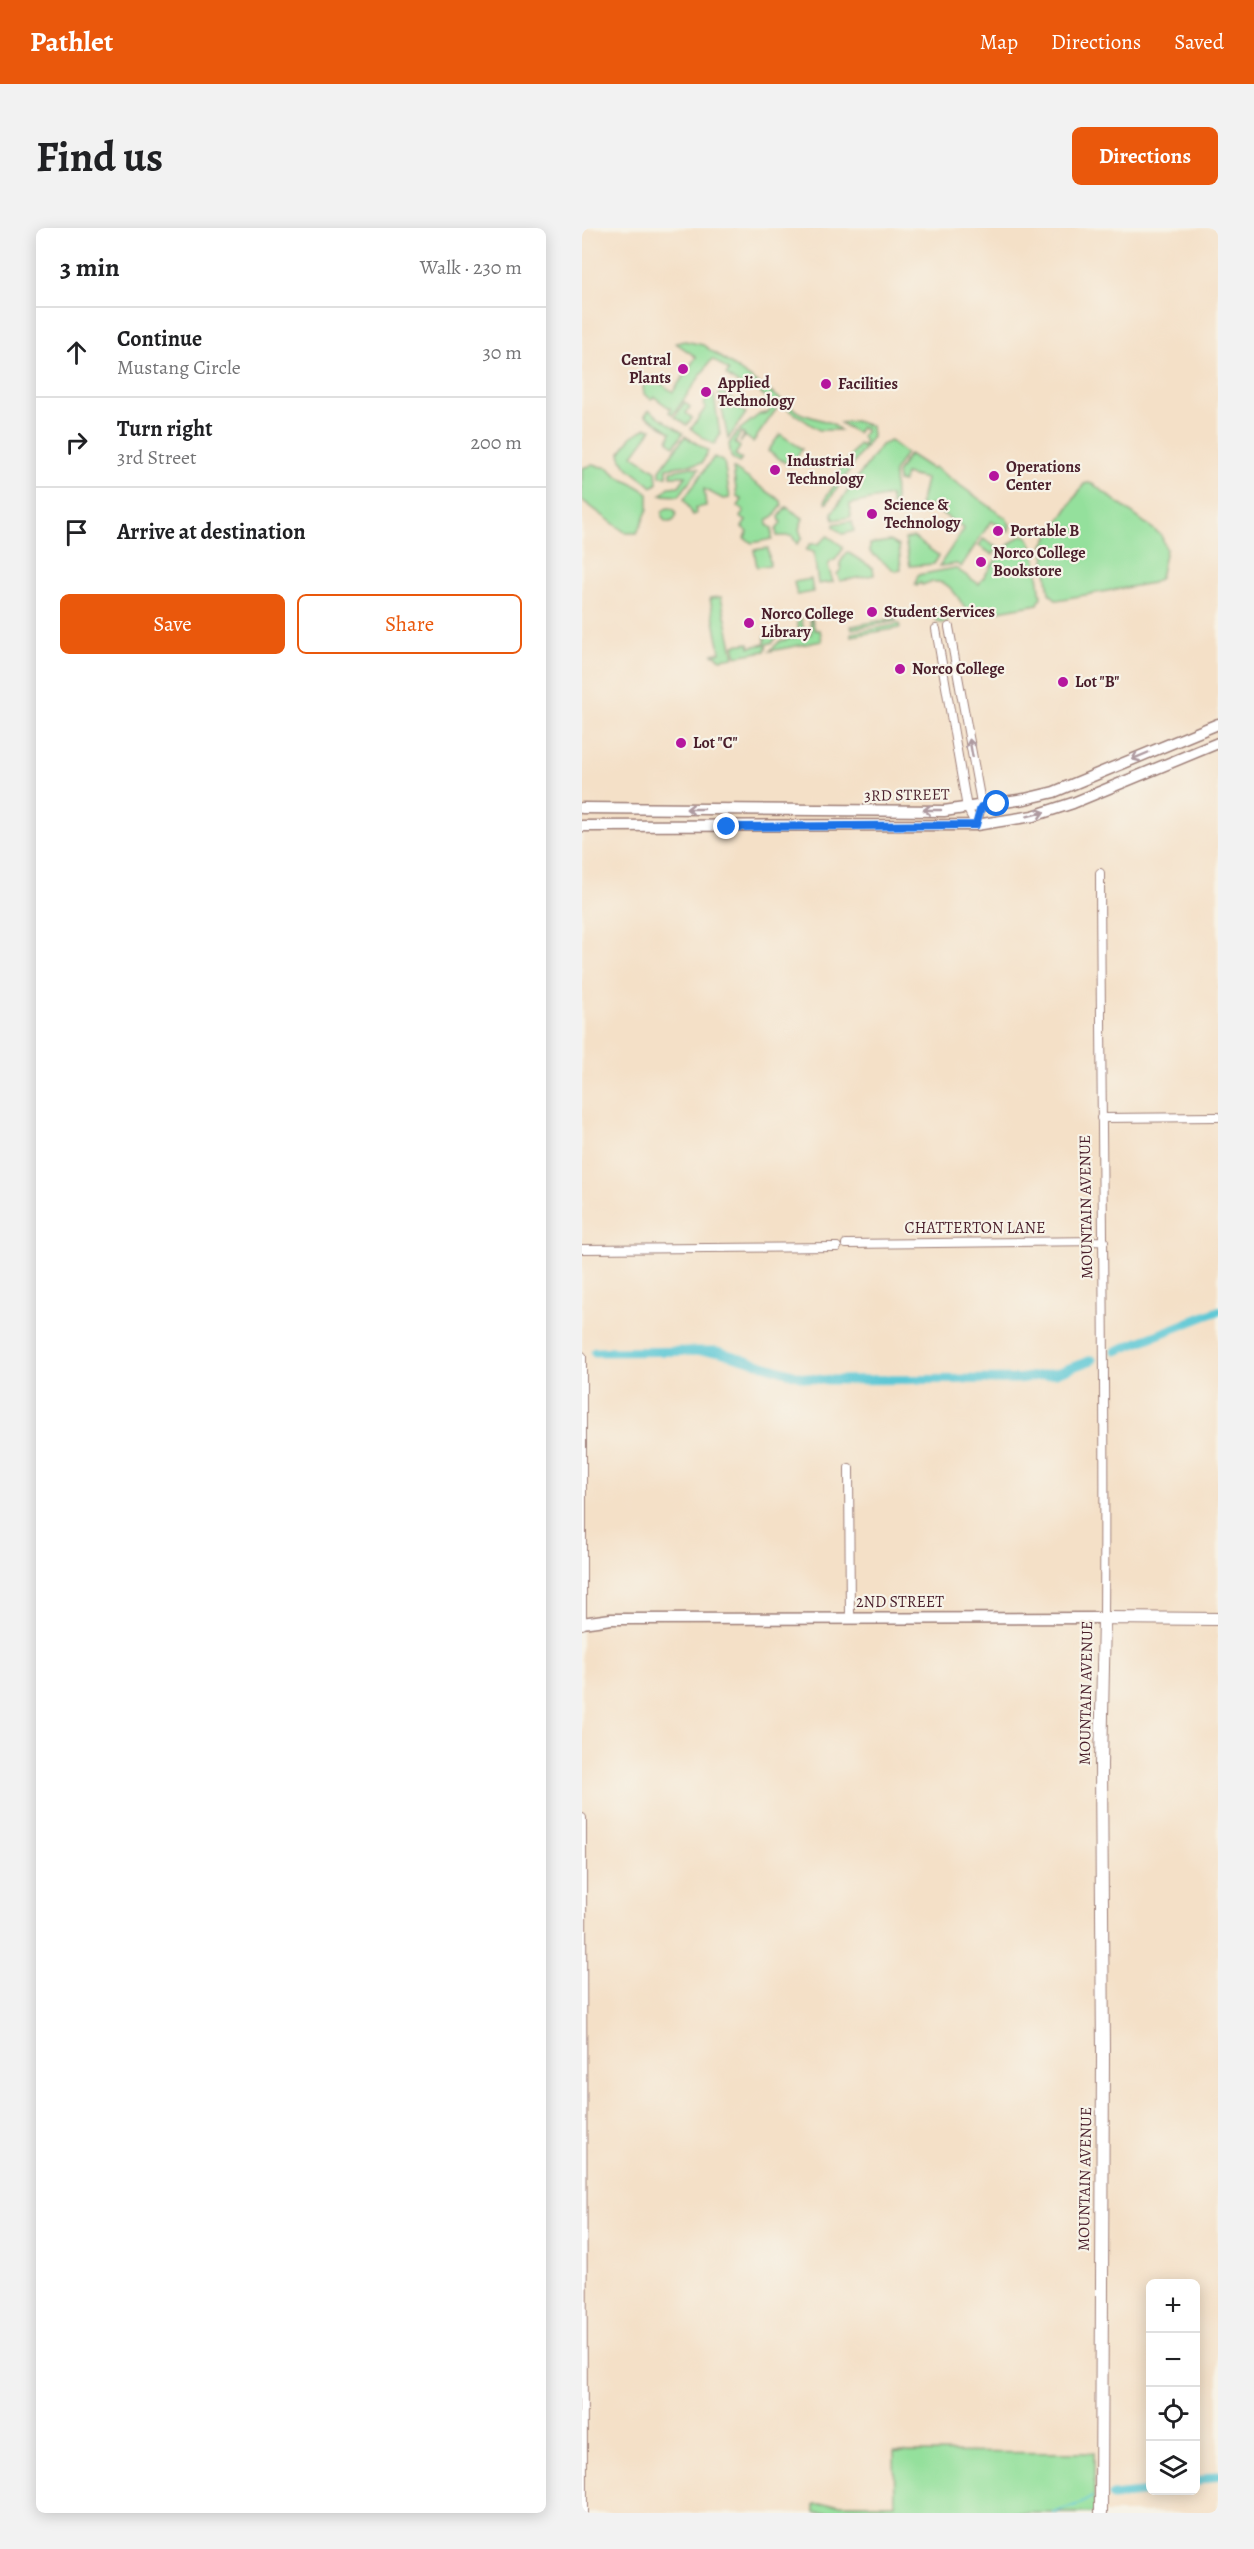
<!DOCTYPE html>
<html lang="en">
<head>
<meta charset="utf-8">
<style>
	:root { --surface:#fff; --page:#f2f2f2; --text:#202124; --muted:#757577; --line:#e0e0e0; --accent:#ea580c }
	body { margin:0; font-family:Alegreya,serif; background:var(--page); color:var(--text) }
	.controls { position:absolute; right:18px; bottom:18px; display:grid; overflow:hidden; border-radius:9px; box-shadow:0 3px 15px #0003 }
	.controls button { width:54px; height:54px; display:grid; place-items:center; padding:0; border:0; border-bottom:2px solid var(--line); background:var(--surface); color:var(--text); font:30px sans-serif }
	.stop { position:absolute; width:18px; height:18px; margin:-14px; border:4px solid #1a73e8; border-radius:50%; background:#fff }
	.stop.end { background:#1a73e8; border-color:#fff; box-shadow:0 2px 6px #0008 }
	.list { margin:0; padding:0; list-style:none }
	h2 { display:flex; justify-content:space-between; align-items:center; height:78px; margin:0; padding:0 24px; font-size:26px }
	h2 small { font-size:20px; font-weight:400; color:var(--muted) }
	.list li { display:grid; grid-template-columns:39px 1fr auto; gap:18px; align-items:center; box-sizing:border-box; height:90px; padding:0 24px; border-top:2px solid var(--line) }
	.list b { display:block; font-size:22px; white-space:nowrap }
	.list p { margin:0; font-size:20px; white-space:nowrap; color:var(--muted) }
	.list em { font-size:20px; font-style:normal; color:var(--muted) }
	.actions { display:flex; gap:12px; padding:18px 24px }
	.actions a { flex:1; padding:14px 0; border:2px solid var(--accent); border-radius:9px; text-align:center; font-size:21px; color:var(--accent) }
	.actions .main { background:var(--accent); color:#fff }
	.icon { flex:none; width:33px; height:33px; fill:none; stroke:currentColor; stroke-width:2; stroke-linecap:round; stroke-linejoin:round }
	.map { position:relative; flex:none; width:636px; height:2285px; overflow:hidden; border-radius:9px }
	header { display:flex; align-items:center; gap:36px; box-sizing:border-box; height:84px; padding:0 30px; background:var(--accent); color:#fff }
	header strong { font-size:28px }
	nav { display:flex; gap:33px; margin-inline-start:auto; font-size:21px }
	.intro { display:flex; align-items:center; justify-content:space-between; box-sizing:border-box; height:144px; padding:0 36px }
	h1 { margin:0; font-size:42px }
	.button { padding:15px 27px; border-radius:9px; background:var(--accent); color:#fff; font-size:21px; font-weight:700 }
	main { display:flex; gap:36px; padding:0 36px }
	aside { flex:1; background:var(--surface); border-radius:9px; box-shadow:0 3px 15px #0003 }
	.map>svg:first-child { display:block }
	.green { fill:#94e09c; stroke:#6f8064; stroke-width:1.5 }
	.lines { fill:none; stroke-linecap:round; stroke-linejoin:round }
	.stream { stroke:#5dc8d5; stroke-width:2 }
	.canal { stroke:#5dc8d5; stroke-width:9 }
	.minor-casing { stroke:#9f8079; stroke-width:10 }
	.tertiary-casing { stroke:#9f8079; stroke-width:13 }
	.secondary-casing { stroke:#9f8079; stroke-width:14 }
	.minor { stroke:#fff; stroke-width:8 }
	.tertiary { stroke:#fff; stroke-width:10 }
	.secondary { stroke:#fff; stroke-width:12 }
	.oneway { stroke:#ae9aa0 }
	.route { stroke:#1a73e8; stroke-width:8 }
	.poi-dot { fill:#b5179e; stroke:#f7f3e8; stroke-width:2 }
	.labels { text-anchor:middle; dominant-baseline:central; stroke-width:4.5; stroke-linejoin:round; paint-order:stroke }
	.poi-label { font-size:16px; font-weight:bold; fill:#4a1f2b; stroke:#f7f3e8; text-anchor:start }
	.street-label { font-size:16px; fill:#4a1f2b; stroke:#f7f3e8 }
</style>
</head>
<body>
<header>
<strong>Pathlet</strong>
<nav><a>Map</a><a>Directions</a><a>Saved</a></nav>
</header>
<div class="intro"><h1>Find us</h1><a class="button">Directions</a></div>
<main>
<aside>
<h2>3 min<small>Walk · 230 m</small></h2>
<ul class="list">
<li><svg class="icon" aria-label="ahead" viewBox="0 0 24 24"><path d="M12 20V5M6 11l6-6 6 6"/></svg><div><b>Continue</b><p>Mustang Circle</p></div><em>30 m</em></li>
<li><svg class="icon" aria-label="right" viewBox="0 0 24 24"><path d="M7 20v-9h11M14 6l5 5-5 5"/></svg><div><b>Turn right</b><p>3rd Street</p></div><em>200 m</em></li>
<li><svg class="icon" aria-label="arrive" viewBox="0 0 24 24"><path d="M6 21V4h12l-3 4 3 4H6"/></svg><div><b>Arrive at destination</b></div></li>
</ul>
<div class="actions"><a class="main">Save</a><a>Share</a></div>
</aside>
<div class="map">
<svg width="636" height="2285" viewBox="0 0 636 2285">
	<rect width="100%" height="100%" fill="#f7f3e8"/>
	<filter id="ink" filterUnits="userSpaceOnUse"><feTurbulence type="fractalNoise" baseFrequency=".0167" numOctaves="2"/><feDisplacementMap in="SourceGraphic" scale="12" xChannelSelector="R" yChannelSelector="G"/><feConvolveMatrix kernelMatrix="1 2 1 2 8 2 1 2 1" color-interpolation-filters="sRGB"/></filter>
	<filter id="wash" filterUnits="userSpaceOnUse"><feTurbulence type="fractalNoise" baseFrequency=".008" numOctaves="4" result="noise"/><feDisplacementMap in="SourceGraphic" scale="24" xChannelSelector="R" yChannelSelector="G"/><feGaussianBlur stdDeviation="1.35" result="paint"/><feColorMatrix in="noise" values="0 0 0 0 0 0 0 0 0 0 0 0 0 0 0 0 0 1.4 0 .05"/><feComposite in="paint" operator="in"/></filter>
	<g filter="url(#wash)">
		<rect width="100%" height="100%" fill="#f4e0c7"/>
		<path class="green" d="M103,113L121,117L220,186L249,195L258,202H237L198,176L171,214L163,208L158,215L162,207L157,202L178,186L186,185L190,178L183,173L185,170L170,159L166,163L144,147L147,143L130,131L91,187L87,184L89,181L72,169L69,171L62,166L61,159L66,150L70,149L91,164L114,129L94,115Z
			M139,163L157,176L155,179L164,185L146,211L137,166Z
			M129,165L132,167L138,207L132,217L109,201L124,179L121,177Z
			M102,174L108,179L104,185L110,190L105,197L93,189Z
			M67,182L101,205L92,218L86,213L89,204L63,187Z
			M273,193L289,198L290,209L245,275L243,274L245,267L258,250L255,246L277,216L280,218L283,213L280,209L284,202L279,199L275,205L258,195Z
			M64,200L70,201L51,227L74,243L75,256L70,259C59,247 41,242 38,225L50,208Z
			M155,204L158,206L153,215L158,219L153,227L160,231L157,235L149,229L147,216Z
			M198,206L220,221L208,238L186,223Z
			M103,208L126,223L120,235L85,240V248H78V242Z
			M308,213L324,225L312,244L313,275L310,278L308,268L268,276L269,289L252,292L250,285L299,217Z
			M327,226L350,241L352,239L424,290L428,297L427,303L409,293L379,339L375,336L357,338L382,301L348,277L342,286L337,283L344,251L323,246L321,254L316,253L315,245Z
			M132,229L142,234L148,270L141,271L122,261L124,278L113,280L114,286L111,287L102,271Z
			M10,237L27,240C37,254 55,254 66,266V281L55,305H44L0,272V240Z
			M110,239L117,241L97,268L79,267L87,259L97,258L104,248H89V243Z
			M151,240L199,273L200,278L192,288L185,292V297L190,300V311L170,315L162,310L166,304L160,299L164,293L158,289L162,283L156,278L160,272L155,268Z
			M506,255L511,256L579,307L584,321L578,350L570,355L475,372L467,365L461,317L502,256Z
			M204,279L221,290L217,301L220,310L215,316L210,308H195L194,302L199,295L197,289Z
			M80 287a7 7 0 1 1 14 0a7 7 0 1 1-14 0Z
			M270,293L272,303L261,306L252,299V296Z
			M443,307C455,315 456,354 459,369L456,376L388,388C376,372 368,344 340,357L338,354L335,358L333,357L336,347L373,340L397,356C407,342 426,310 443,307Z
			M246,308L260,318L261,321L253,332L248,334L246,338L251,354L236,356L232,324L224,322L228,316H236Z
			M331,309L357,328L352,336L328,338L323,311Z
			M401,311L416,320L411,327L397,318Z
			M308,313L317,318L319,342L313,343L288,324V316Z
			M186,320L188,337L175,339L172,322Z
			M265,324L291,340L292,347L258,353L255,346L259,342L258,335Z
			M229,351L231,364L215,367L212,354Z
			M139,369L152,429L139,431L131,426L138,424L128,370Z
			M353 388a7 7 0 1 1 14 0a7 7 0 1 1-14 0Z
			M228,384L233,402H238L240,413L188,423L198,413L218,408L214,387L218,386L223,407L229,406Z
			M314,390V393L270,401L269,398Z
			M317,396L318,400L269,408V405Z
			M193,407L194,410L191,414L185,416L183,423L154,428L152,417L167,415L168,419L183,416V408Z
			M312,2224L512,2225V2285H233V2276H313Z"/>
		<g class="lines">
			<path class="stream" d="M471,2285L500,2275L510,2269"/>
			<path class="canal" d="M534,1123L636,1083
				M13,1124L135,1123L221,1149L242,1152L436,1151L474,1145L510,1132
				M614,2254L636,2247
				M531,2268L585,2262"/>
		</g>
	</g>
	<g filter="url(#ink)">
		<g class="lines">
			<defs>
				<path id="minor" d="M367,399L398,569L399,579L394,597
					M354,401L385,580L394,597
					M518,645C519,893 524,1141 522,1390
					M519,890L636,889
					M264,1016L522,1013
					M0,1021L255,1019
					M0,1128V1397
					M267,1240L268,1390
					M0,1590L1,2285"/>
				<path id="tertiary" d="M0,580L362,583L443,571L472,564L636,496
					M0,598L394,597L451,588L491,575L636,515
					M0,1395L29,1391L522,1390"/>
				<path id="secondary" d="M519,2285L521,1827L519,1536L522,1390L636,1391"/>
			</defs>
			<use href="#minor" class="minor-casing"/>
			<use href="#tertiary" class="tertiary-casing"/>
			<use href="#secondary" class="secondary-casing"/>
			<use href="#minor" class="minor"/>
			<use href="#tertiary" class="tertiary"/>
			<use href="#secondary" class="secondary"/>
		</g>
		<defs><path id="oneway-shaft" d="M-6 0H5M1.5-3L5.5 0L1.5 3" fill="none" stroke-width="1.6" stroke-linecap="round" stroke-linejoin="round" transform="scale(1.5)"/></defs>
		<g class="oneway">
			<use href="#oneway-shaft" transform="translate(389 520) rotate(-100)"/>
			<use href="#oneway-shaft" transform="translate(558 528) rotate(157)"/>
			<use href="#oneway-shaft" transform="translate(113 581) rotate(-180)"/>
			<use href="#oneway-shaft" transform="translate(350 582) rotate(-180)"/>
			<use href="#oneway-shaft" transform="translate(454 586) rotate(-15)"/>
		</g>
	</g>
	<g class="lines" filter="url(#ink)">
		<path class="route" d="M145,599L394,597L399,579L415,576"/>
	</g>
	<g class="poi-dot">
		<circle cx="101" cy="141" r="6"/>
		<circle cx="244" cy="156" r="6"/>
		<circle cx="124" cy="164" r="6"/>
		<circle cx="193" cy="242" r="6"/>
		<circle cx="412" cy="248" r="6"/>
		<circle cx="290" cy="286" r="6"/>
		<circle cx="416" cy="303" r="6"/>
		<circle cx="399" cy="334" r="6"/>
		<circle cx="290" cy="384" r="6"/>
		<circle cx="167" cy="395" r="6"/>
		<circle cx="318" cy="441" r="6"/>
		<circle cx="481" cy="454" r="6"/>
		<circle cx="99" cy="515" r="6"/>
	</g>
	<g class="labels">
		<g class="poi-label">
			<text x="89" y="132" text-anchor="end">Central<tspan x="89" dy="18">Plants</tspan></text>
			<text x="136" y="155">Applied<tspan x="136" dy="18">Technology</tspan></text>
			<text x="256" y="156">Facilities</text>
			<text x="205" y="233">Industrial<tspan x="205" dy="18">Technology</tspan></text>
			<text x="424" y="239">Operations<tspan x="424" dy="18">Center</tspan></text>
			<text x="302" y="277">Science &amp;<tspan x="302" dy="18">Technology</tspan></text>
			<text x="428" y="303">Portable B</text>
			<text x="411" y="325">Norco College<tspan x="411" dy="18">Bookstore</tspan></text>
			<text x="302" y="384">Student Services</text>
			<text x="179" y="386">Norco College<tspan x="179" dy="18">Library</tspan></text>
			<text x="330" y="441">Norco College</text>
			<text x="493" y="454">Lot "B"</text>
			<text x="111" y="515">Lot "C"</text>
		</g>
		<g class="street-label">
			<text transform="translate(325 567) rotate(-1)">3RD STREET</text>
			<text transform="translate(504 979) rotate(-91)">MOUNTAIN AVENUE</text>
			<text x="393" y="1000">CHATTERTON LANE</text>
			<text x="318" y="1374">2ND STREET</text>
			<text transform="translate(504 1465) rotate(-89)">MOUNTAIN AVENUE</text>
			<text transform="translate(503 1951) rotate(-89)">MOUNTAIN AVENUE</text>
		</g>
	</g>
</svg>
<div class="controls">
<button>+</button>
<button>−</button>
<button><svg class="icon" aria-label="locate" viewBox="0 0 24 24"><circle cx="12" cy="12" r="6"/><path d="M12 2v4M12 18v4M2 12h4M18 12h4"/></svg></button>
<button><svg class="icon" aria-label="layers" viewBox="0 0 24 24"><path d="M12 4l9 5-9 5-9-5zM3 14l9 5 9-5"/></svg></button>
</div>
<div class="stop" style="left:415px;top:576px"></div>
<div class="stop end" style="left:145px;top:599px"></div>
</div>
</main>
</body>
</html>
